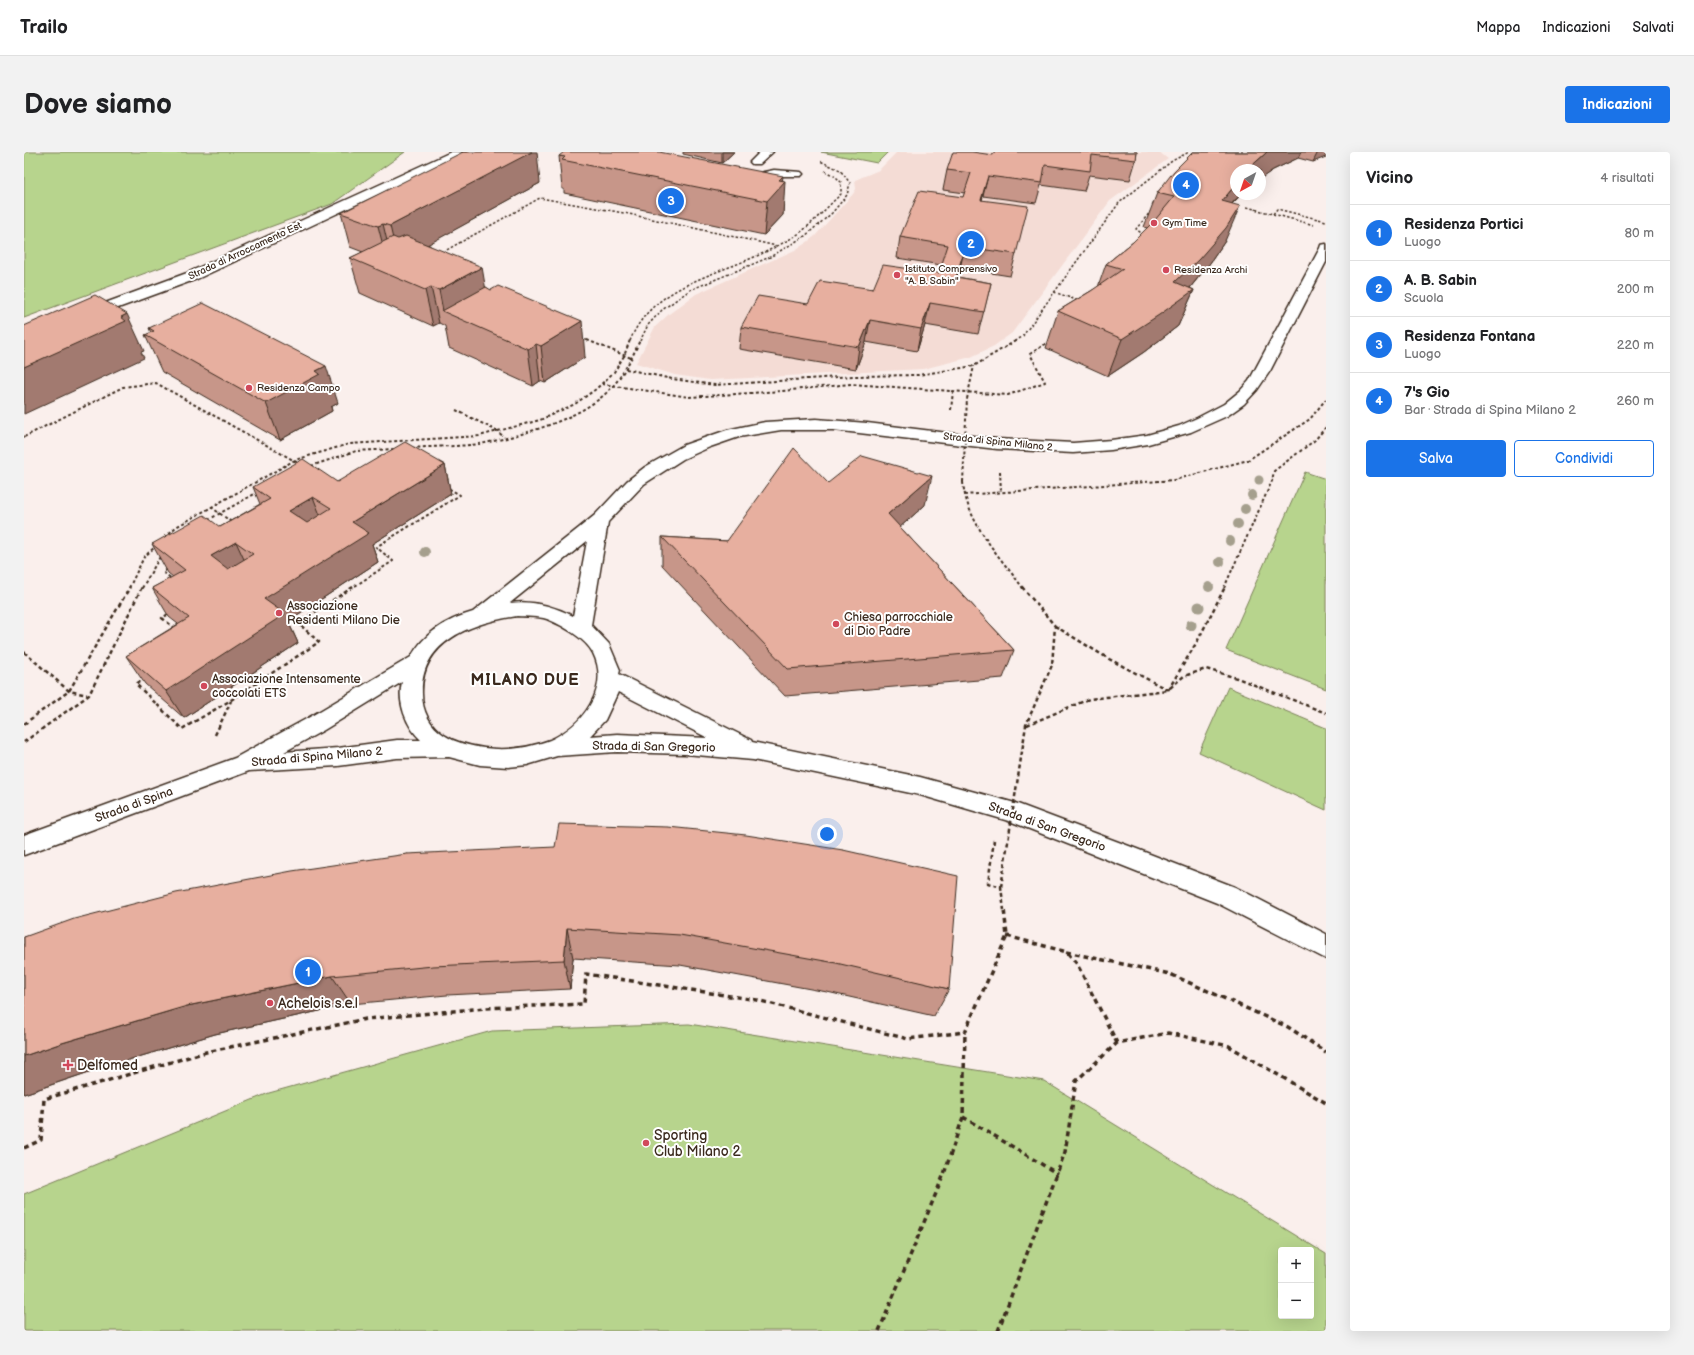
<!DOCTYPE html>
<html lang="it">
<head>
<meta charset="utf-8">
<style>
	:root { --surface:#fff; --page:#f2f2f2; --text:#202124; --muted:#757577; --line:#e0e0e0; --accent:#1a73e8 }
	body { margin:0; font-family:"Balsamiq Sans",sans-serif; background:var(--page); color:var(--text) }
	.controls { position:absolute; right:12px; bottom:12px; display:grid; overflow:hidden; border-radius:4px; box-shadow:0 4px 16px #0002 }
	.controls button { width:36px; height:36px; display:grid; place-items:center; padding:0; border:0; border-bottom:1px solid var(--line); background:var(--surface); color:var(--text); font:20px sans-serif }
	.compass { position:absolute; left:1206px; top:12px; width:36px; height:36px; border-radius:50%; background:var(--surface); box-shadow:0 4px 16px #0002; rotate:220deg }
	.you { position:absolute; left:803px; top:682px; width:14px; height:14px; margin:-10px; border:3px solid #fff; border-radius:50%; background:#1a73e8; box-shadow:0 0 0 6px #1a73e833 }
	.badge { display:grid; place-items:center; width:26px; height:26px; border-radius:50%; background:var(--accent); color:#fff; font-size:13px; font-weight:700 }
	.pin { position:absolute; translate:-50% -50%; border:2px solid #fff; box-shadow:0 1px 4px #0006 }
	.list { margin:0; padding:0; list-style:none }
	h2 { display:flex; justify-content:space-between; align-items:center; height:52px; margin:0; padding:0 16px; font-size:17px }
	h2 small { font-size:13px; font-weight:400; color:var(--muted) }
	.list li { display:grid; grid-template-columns:26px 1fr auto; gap:12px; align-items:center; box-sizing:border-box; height:56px; padding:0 16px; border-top:1px solid var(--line) }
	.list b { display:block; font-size:15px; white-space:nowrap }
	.list p { margin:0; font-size:13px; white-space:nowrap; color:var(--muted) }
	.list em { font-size:13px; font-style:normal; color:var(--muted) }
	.actions { display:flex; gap:8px; padding:12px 16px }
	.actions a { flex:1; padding:9px 0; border:1px solid var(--accent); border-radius:4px; text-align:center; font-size:14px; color:var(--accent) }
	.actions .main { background:var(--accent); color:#fff }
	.map { position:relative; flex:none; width:1302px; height:1179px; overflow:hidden; border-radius:4px }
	header { display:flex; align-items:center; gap:24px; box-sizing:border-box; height:56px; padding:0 20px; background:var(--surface); border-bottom:1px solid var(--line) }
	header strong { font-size:19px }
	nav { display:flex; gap:22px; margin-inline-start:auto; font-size:14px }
	.intro { display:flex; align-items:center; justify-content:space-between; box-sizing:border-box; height:96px; padding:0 24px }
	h1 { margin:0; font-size:28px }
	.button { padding:10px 18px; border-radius:4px; background:var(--accent); color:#fff; font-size:14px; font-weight:700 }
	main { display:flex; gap:24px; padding:0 24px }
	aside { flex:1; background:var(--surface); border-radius:4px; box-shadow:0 4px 16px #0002 }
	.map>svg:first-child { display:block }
	.built { fill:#f4dcd5 }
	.green { fill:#b7d48d; stroke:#797f56; fill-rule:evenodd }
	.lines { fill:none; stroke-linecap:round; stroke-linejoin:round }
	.street-casing { stroke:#3b2a1e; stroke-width:3 }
	.path-far3 { stroke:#3b2a1e; stroke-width:1.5; stroke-dasharray:2.5 2; stroke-linecap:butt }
	.path-far2 { stroke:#3b2a1e; stroke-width:2; stroke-dasharray:3 2.5; stroke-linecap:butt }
	.path-far1 { stroke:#3b2a1e; stroke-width:2.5; stroke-dasharray:4 3; stroke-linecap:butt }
	.path { stroke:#3b2a1e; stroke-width:3.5; stroke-dasharray:5 4; stroke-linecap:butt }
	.street { fill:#fff; fill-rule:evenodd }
	.path-bridge-far1 { stroke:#3b2a1e; stroke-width:2; stroke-dasharray:3 2.5; stroke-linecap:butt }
	.path-bridge { stroke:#3b2a1e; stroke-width:2.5; stroke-dasharray:4 3; stroke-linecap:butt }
	.tree { fill:#a59f8d }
	.wall { fill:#c79689; stroke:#3b2a1e }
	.shaded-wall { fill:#a27a6f; stroke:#3b2a1e }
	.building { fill:#e7af9f; stroke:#3b2a1e; fill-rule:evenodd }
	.poi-dot { fill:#d1495b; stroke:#fff; stroke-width:1.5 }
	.labels { text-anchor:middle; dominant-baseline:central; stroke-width:4; stroke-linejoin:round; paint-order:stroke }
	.far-poi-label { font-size:10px; fill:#3b2a1e; stroke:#fff; text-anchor:start }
	.far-street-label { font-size:10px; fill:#3b2a1e; stroke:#fff }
	.poi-label { font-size:12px; fill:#3b2a1e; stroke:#fff; text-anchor:start }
	.street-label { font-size:12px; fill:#3b2a1e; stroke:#fff }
	.near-poi-label { font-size:14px; fill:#3b2a1e; stroke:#fff; text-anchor:start }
	.district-label { font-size:16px; font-weight:bold; letter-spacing:1px; fill:#3b2a1e; stroke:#fff }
</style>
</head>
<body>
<header>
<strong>Trailo</strong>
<nav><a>Mappa</a><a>Indicazioni</a><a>Salvati</a></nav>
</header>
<div class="intro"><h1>Dove siamo</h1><a class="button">Indicazioni</a></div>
<main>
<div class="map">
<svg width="1302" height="1179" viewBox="0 0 1302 1179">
	<rect width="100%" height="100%" fill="#faefec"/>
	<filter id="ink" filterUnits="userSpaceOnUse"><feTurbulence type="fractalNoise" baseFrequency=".025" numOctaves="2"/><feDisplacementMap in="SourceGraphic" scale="8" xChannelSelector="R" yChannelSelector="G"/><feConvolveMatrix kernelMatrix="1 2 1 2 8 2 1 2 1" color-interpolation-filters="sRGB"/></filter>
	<g filter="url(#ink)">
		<path class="built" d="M873,0H1135L1144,7L1086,49L988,181L970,194L947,205L899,217L686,228L651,223L612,211L631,175L645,162L672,142L771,98L782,91L791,84L829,42L832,37L831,28L855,18Z"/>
		<path class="green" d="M0,0H381L308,52L0,166Z
			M797,0H864L853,11Z
			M1281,320L1302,327V537L1202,498Z
			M1204,535L1302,576V658L1175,600Z
			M665,872L1020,929L1302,1102V1179H0V1042L245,941L468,879ZM1257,1098H1287V1164H1257Z"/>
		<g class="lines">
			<defs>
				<path id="street" d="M427,0H442L440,2L173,127L64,167L59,168L54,167L52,164L54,161L163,121Z
					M736,0H749L736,12H728L726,10Z
					M750,18L777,20L779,22L777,24H750L719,31L715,29L713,27L715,25Z
					M1302,92V110L1246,219L1233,238L1220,252L1203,264L1167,280L1124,292L1087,298L1049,301L973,297L809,278H757L715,285L686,295L659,307L620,332L584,370L567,473L585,492L596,518L595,522L727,588L728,590L896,625L991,651L1105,694L1211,735L1302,782V807L1193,751L988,670L896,643L729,608L661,602L593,600L533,604L503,613L484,615L456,613L425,605L373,606L314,614L225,619L0,703V683L211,606L284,566L387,505C400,481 424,467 449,460L555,376L571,363L603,329L621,315L660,293L703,278L741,270L792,267L843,271L973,287L1049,291L1087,288L1123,283L1155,274L1173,266L1200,252L1216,239L1225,229L1296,96L1297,93ZM563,389L549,464C530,454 507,448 486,451ZM493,464C503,465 514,464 523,467C538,473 561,486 569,501C587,537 558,574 526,588C505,596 483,599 460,596C446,594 432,591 420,583C406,574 398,559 398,542C396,488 449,471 493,464ZM378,530C373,550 382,574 397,588H373L314,596L260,600L300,578ZM594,540L684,586L593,582L566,584L581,568Z"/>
			</defs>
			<use href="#street" class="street-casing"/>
			<path class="path-far3" d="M1223,55L1290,73
				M1249,62L1253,57L1302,69
				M1120,83L1112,77L1128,58
				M419,100L516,46L600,61L753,94
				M1030,140L1055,149
				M557,186L565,189
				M606,189C629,129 704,122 753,94C761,90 770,85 777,80C791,69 804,54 817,42V30L812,25L801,19
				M616,189L624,173L638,158L666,138L746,105L781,84L808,61L823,43L826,31L816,18L796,9
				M991,189L998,185L1095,51L1148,9L1165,0"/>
			<path class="path-far2" d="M563,188L607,206
				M602,217L648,227L691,233L830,224L894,223L950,214L993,188
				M578,232L665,245L758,239L827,232L984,243L1021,230L1006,202L1026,189
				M943,247L950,214
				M432,258L473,279L480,285
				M927,258L929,239
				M0,285L99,235L132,231L276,312
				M388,296C411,294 439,295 461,291C502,282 562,266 590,233C601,219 609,204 616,188
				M287,314L332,299L371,297
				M976,319L977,340
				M939,330C942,370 976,405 999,436
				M940,343L1150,328L1224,308L1286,267L1302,247
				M187,355L209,371
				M184,368L234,340
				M141,385L152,375L271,308L325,292L455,284L516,268L551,252L572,237L590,220L600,204L606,188
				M105,436L120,405L132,394
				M118,436L137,403
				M159,436L139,420L195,386L212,398L249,376L232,363L290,329L324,352L388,315L436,343L352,395L369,409L328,436
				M1200,436L1248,329L1250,319L1291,288L1302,275"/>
			<path class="path-far1" d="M157,435L171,446L138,466L173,494L112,532L158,577L207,548L295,490L274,471L329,435
				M998,435L1031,474L1028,513L1002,573L999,593
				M0,500L45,539L64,543
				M1146,536L1160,524L1182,517L1213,526L1302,561
				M1144,538L1174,488L1201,435
				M0,572L45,539L106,435
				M1003,573L1065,547L1144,538L1085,507L1031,474
				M191,583L207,549
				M0,590L65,543L118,435
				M970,688L964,731L977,735L980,758"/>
			<path class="path" d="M983,784L1043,800L1053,812L1093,891
				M1042,800L1146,822L1264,875L1302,900
				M939,965L1034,1022
				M0,996L17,988L20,947L182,900L342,867L461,856L560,852L562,822L733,848L884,887L941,880L983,784L980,757
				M855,1179L920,1022L939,965L941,880
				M974,1179L1041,1000L1052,929L1093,891L1144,881L1205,894L1302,951"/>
			<use href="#street" class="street"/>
			<path class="path-bridge-far1" d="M939,330L943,247"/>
			<path class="path-bridge" d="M977,735L999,593"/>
		</g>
		<g class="tree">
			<circle cx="1235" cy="328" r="4.5"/>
			<circle cx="1228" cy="343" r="5"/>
			<circle cx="1221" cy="357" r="5"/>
			<circle cx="1214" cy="372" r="5"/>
			<circle cx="1206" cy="389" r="5"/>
			<circle cx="401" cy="400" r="5"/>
			<circle cx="1196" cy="410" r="5"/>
			<circle cx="1185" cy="435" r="5"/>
			<circle cx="1175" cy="455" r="5.5"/>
			<circle cx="1167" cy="473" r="5.5"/>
		</g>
		<path class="wall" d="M659,0H710L698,11L659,2Z
			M1113,0L1112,8L1106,28L1065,23L1060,39L1017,33L1012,51L959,44L958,48L992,102L986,124L936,116L933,125L967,131L954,182L901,173L893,199L842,190L832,217L715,197L717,175L784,152L915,121L917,113L873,106L876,85L939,45L941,41L919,38L923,18L969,3Z
			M1169,0H1302L1289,10L1274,6L1249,18L1212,42H1218L1208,52L1201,89L1186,111L1166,136L1170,138L1154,174L1120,200L1084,224L1022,196L1034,159L1067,139L1074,135L1082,112L1109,90L1123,76L1120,75L1133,41Z
			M535,4L759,28V63L740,83L540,41V37H538Z
			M516,31L404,92L462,135L561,205L521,231L516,229L509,234L425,196L421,174L415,171L409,174L336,141L326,106L339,100L326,95L317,61Z
			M125,176L314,251L307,255L308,259L256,288L138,220L121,183L127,181Z
			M421,313L427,342L348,392L354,410L264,469L274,491L160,566L121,532L102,504L154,472L145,465L128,436L149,425L144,421L128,392L196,375L236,352L229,335L313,330Z
			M804,331L901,353L876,375L990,498L979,526L761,544L638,413V385L703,389Z
			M383,702L925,837L910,864L803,840L656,813L549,806L546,837L423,843L327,852L191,882L74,917L0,942V785Z"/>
		<path class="shaded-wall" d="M506,0H513L516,31L374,109L366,74Z
			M698,0H710L698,11Z
			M1243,0H1277L1274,6L1249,18L1236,27V18H1223Z
			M1294,0H1302V5L1289,10Z
			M759,24L758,32L761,29L759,63L740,83L743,49L755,28Z
			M964,24L959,44L952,68L957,48Z
			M1212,32V42H1218L1210,49L1183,84L1198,49Z
			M1216,54L1201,89L1186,111L1160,143L1170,138L1154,174L1120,200L1084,224L1098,187L1151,130Z
			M359,72L367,106L363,109L354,74Z
			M941,95L936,116L927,147L932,125Z
			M458,115L464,151L419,159L415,138Z
			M407,135L415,171L409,174L401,138Z
			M906,151L901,173L893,199L897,177Z
			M103,162L120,199L117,200L120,206L0,262V215Z
			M846,168L842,190L832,217L835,195Z
			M558,169L561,205L521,231L517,194Z
			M512,192L516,229L509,234L504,197Z
			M302,214L314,251L307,255L308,259L256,288L242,251L292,219Z
			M421,313L427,342L348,392L354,410L264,469L274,491L160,566L142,539L240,447L328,370Z
			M908,324L901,353L858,391L864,362Z
			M289,345L300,373L277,388L265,359Z
			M212,390L225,418L201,433L187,404Z
			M543,776L549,806L546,837L540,808Z
			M308,824L327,852L191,882L74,917L0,942V904L38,891L163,854Z"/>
		<path class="building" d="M439,0H508L366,74L359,72L354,74L317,61Z
			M540,0H635L759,24L755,28L761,29L743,49L538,8L541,5L535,4Z
			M929,0H948L969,3L970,0H1113L1112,8L1068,3L1066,19L1021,13L1018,31L964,24L957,48L1004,54L992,102L941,95L932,125L967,131L960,160L906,151L897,177L846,168L835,195L717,175L734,144L784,152L796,129L849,137L859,113L915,121L924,93L876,85L895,39L939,45L947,21L923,18Z
			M1169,0H1243L1223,18H1212V32L1198,49L1216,54L1202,76L1175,107L1151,130L1170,138L1135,163L1098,187L1034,159L1067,139L1099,117L1082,112L1109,90L1131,68L1150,45L1133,41L1150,19Z
			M382,84L458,115L415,138L407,135L401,138L326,106L369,85L374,87Z
			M474,134L558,169L517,194L512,192L504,197L418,159L462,135L467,138Z
			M71,143L103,162L97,165L102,169L0,215V174Z
			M179,151L302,214L292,219L296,222L242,251L121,183L130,179L125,176Z
			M381,290L421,313L328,370L345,381L240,447L261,462L142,539L102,504L165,466L128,436L161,418L128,392L180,363L196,375L246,347L229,335L279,307L313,330ZM289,345L307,356L283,371L265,359ZM212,390L229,402L204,417L187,404Z
			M770,296L804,331L838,304L908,324L864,362L990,498L764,517L638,385L703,389Z
			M535,672L644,675L722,683L819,698L934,724L925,837L812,811L656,783L543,776L540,808L409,814L308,824L163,854L38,891L0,904V785L50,767L152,741L268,719L383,702L531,695Z"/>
	</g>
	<g class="poi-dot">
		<circle cx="1130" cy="71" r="4"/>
		<circle cx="1142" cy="118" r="4"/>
		<circle cx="873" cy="123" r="4"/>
		<circle cx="225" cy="236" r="4"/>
		<circle cx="255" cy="461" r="4"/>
		<circle cx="812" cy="472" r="4"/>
		<circle cx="180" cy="534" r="4"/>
		<circle cx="246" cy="851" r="4"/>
		<path d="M42 907h4v4h4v4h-4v4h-4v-4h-4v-4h4z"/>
		<circle cx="622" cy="991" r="4"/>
	</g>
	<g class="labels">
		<g class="far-poi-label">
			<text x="1138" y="71">Gym Time</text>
			<text x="881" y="117">Istituto Comprensivo<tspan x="881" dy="12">"A. B. Sabin"</tspan></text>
			<text x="1150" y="118">Residenza Archi</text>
			<text x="233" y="236">Residenza Campo</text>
		</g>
		<g class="far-street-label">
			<text transform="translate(221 99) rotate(-25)">Strada di Arroccamento Est</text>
			<text transform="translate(974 290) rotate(6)">Strada di Spina Milano 2</text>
		</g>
		<g class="poi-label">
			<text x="263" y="454">Associazione<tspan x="263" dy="14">Residenti Milano Die</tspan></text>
			<text x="820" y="465">Chiesa parrocchiale<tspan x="820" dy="14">di Dio Padre</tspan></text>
			<text x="188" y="527">Associazione Intensamente<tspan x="188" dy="14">coccolati ETS</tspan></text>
		</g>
		<g class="street-label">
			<text transform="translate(630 595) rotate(1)">Strada di San Gregorio</text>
			<text transform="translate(293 605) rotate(-5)">Strada di Spina Milano 2</text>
			<text transform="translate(110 653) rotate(-20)">Strada di Spina</text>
			<text transform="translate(1023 675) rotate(20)">Strada di San Gregorio</text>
		</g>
		<g class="near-poi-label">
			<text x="254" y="851">Achelois s.e.l</text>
			<text x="53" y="913">Delfomed</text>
			<text x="630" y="983">Sporting<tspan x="630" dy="16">Club Milano 2</tspan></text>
		</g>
		<g class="district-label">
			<text x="501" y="528">MILANO DUE</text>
		</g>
	</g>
</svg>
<div class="controls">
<button>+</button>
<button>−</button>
</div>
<svg class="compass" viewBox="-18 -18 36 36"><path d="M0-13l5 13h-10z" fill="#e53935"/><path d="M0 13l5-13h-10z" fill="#757577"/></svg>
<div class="you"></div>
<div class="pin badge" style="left:284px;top:820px">1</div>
<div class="pin badge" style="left:947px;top:92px">2</div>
<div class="pin badge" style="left:647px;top:49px">3</div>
<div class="pin badge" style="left:1162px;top:33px">4</div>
</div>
<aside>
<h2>Vicino<small>4 risultati</small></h2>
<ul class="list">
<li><span class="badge">1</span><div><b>Residenza Portici</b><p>Luogo</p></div><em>80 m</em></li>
<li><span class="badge">2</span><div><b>A. B. Sabin</b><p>Scuola</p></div><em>200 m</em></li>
<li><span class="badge">3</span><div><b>Residenza Fontana</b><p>Luogo</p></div><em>220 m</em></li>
<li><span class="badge">4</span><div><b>7's Gio</b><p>Bar · Strada di Spina Milano 2</p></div><em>260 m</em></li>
</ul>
<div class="actions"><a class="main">Salva</a><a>Condividi</a></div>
</aside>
</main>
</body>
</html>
